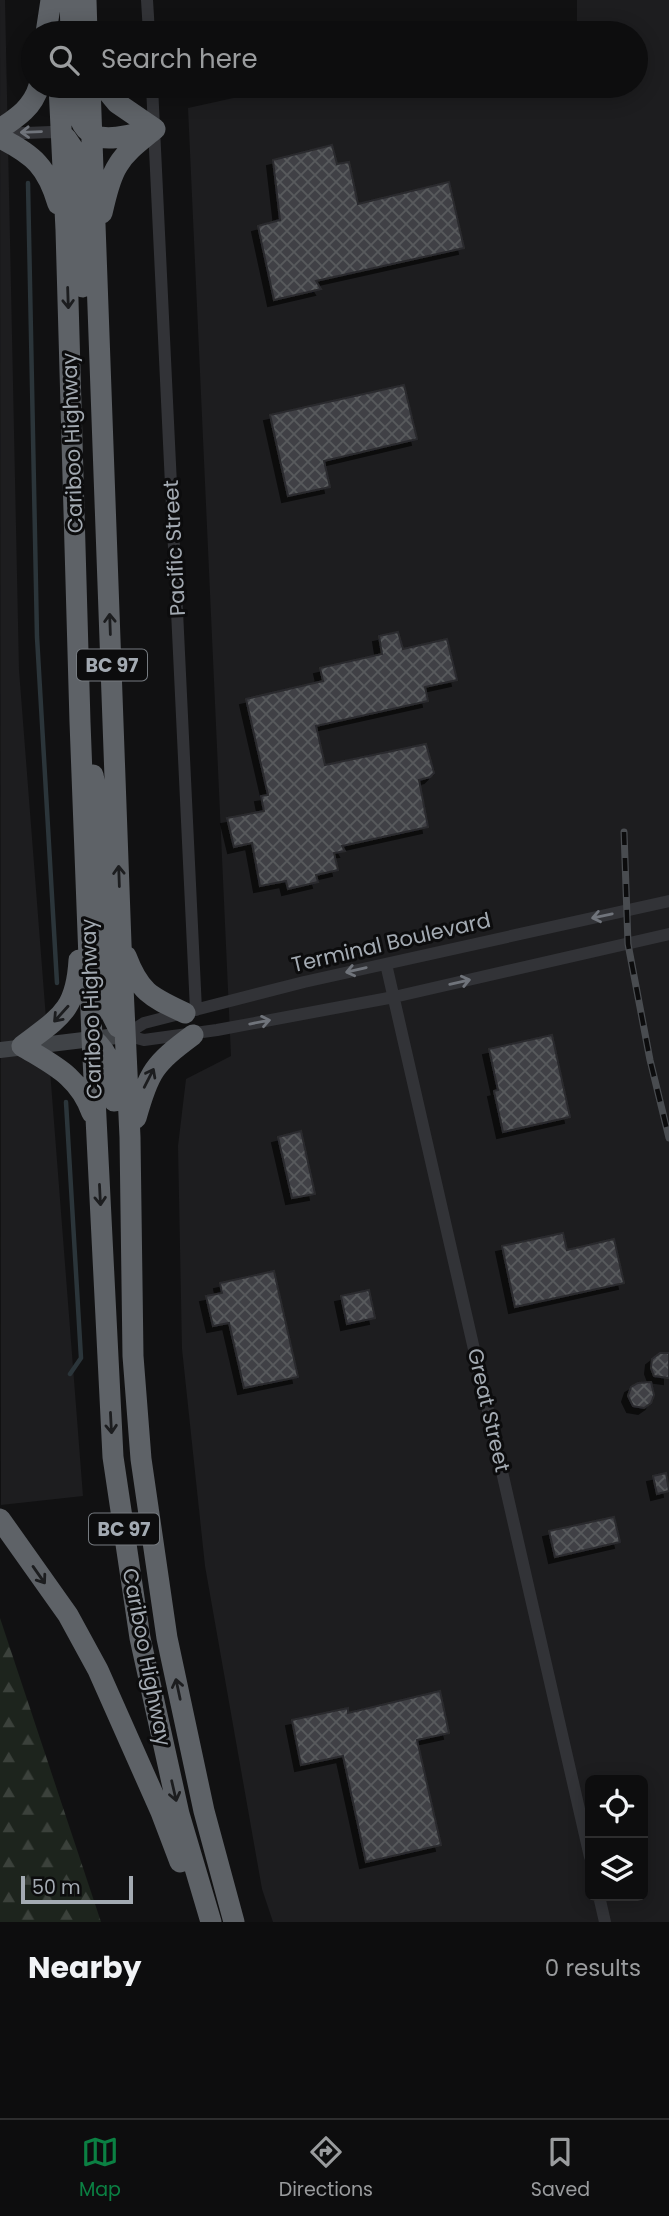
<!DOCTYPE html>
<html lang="en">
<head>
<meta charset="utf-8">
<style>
	:root { --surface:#0d0d0e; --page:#161617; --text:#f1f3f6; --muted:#9a9c9e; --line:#2d2d2e; --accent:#0b8043 }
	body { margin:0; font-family:Poppins,sans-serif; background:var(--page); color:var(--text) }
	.controls { position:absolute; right:21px; bottom:21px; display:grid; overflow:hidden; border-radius:10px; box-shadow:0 4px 18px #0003 }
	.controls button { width:63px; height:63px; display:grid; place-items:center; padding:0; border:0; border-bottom:2px solid var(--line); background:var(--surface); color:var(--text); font:35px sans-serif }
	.scale { position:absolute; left:21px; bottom:18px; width:112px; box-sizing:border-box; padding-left:7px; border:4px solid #a3aab2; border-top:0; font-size:19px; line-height:24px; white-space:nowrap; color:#a3aab2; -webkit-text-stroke:5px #0c0c0d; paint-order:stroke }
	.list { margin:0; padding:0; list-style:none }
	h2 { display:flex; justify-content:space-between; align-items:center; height:91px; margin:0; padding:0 28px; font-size:30px }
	h2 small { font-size:23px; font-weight:400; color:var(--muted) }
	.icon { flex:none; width:38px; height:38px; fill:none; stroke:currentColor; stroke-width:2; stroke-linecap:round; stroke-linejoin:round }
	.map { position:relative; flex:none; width:669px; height:1922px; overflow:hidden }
	.search { position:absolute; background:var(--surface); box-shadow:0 4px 18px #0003; left:21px; right:21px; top:21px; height:77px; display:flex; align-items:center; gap:18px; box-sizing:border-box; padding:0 24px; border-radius:38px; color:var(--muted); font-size:26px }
	.sheet { height:196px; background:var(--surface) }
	nav { display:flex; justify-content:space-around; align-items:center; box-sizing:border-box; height:98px; border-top:2px solid var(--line); background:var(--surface); font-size:19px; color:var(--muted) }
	nav a { display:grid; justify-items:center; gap:4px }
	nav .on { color:var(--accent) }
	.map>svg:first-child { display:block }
	.built { fill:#1d1d1f; fill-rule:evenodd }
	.forest { fill:url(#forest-firs) }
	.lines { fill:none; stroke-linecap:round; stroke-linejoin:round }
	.stream { stroke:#2b353a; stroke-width:4.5 }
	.building { fill:url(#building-cross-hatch); stroke:#2b2b2e; stroke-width:2; filter:url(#shadow) }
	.street { stroke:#323337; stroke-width:12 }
	.secondary { stroke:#404347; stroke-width:16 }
	.highway { stroke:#5e6267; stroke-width:21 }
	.rail-casing { stroke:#494c50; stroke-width:7 }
	.rail { stroke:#0c0c0d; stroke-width:4.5; stroke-dasharray:13; stroke-linecap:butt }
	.oneway { stroke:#70747b }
	.oneway2 { stroke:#1c1d1f }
	.labels { text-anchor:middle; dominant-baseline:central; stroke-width:6; stroke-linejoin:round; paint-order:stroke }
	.shield { fill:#0c0c0d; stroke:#767b80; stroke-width:2 }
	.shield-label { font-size:19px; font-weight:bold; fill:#a3aab2 }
	.street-label { font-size:21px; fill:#a3aab2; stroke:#0c0c0d }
</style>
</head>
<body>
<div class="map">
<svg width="669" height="1922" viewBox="0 0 669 1922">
	<defs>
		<pattern id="forest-firs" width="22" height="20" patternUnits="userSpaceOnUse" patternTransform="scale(1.75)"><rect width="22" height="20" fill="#1d241d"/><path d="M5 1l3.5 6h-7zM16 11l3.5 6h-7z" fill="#3b413b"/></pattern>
		<pattern id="building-cross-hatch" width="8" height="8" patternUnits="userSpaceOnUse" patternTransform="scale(1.75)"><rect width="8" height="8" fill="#404145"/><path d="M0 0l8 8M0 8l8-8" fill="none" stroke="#585a5d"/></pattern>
		<filter id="shadow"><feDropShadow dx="-6" dy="6" stdDeviation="0" flood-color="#0009"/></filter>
	</defs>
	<rect width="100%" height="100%" fill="#111112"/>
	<path class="built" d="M0,0H5L19,670L83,1496L1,1505Z
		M577,0H669V1922H273L262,1889L205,1566L182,1349L178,1146L186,1079L231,1056L188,108L287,86H636V33H520L577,21ZM590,1780H643V1896H590Z"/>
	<path class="forest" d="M0,1618L101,1922H0Z"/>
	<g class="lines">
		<path class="stream" d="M28,183L37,637L57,983
			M66,1102L81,1358L70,1374"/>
	</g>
	<path class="building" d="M332,145L337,164L349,162L358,204L449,182L464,248L316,281L321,289L274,300L258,226L280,220L273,160Z
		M404,385L417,439L324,461L330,487L288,496L270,415Z
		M398,632L403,649L447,639L457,680L425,687L428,701L316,726L325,765L426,744L434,773L430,777L419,780L428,827L342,846L345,851L334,853L338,870L316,875L318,882L288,889L286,881L260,886L252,843L234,847L227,818L264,811L261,796L268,795L246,699L323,681L320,668L382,654L379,636Z
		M552,1035L570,1117L503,1132L494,1091L498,1090L489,1049Z
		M301,1131L315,1194L292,1198L278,1137Z
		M563,1233L567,1250L614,1239L624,1283L515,1307L502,1246Z
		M274,1271L298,1377L244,1388L229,1323L213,1326L206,1296L222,1293L220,1283Z
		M369,1290L375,1318L347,1324L341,1296Z
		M660,1353H669V1378L654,1376L651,1368L652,1359Z
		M651,1382L654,1395L651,1403L644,1408L633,1406L628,1396L631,1387L638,1383Z
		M666,1473L669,1491L657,1494L653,1476Z
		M614,1517L620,1542L555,1557L549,1531Z
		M440,1691L449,1733L417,1740L441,1845L366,1862L343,1756L301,1765L292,1720L348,1708V1713Z"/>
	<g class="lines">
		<path class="street" d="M147,0L149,33
			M152,86L196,1010
			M0,134L51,132L61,134
			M386,964L590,1857
			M125,1035L144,1023L304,982L669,901
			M125,1035L144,1040L217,1030L394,997L669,934
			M599,1896L605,1922"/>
		<path class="secondary" d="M0,1050L125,1035"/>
		<path class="highway" d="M70,0L71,33
			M86,0L87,33
			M46,33L51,0
			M59,86L66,230L80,722L92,1038L113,1457L140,1638L179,1814L211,1922
			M74,86C77,143 99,145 149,130
			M90,86L121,944L130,1137L133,1356L141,1459L167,1638L204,1811L234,1922
			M103,86L117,103L155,129
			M0,129C18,117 33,107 39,86
			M0,138C34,155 47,167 58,204
			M66,138L74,150L77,162L83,287
			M102,213C106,197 109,179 118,165C127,150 142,140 155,129
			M93,775L99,807L108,994L111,1013L118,1027
			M126,956C140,993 151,997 185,1013
			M79,960C76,1011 60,1017 22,1046C53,1065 79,1076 92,1113
			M92,1038C114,1057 113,1073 114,1101
			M136,1118C149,1071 154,1064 193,1035
			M0,1519L68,1615L98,1670L161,1812L180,1862"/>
		<defs>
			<path id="rail" d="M624,832L628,944L650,1060L669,1138"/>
		</defs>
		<use href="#rail" class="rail-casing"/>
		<use href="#rail" class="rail"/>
	</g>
	<defs><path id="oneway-shaft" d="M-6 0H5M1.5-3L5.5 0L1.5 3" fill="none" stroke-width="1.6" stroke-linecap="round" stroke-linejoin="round" transform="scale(1.75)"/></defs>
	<g class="oneway">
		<use href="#oneway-shaft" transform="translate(31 132) rotate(178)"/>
		<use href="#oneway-shaft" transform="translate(602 916) rotate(168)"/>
		<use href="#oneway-shaft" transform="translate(356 970) rotate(167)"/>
		<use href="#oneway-shaft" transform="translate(460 982) rotate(-13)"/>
		<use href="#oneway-shaft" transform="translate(260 1022) rotate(-11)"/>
	</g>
	<g class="oneway2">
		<use href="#oneway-shaft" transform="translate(68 298) rotate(88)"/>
		<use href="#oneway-shaft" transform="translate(110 624) rotate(-92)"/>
		<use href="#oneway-shaft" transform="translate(119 876) rotate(-92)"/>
		<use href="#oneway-shaft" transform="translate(61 1014) rotate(132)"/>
		<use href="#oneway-shaft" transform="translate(149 1078) rotate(-63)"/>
		<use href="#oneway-shaft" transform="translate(100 1195) rotate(87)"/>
		<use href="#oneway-shaft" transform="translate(111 1423) rotate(87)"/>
		<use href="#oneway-shaft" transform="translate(39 1575) rotate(55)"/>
		<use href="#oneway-shaft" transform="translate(178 1689) rotate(-102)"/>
		<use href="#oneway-shaft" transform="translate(174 1791) rotate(77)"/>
	</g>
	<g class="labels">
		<g class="shield">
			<rect x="77" y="649.5" width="70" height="31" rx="5"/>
			<rect x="89" y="1513.5" width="70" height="31" rx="5"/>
		</g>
		<g class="shield-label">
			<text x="112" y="665">BC 97</text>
			<text x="124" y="1529">BC 97</text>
		</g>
		<g class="street-label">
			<text transform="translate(72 443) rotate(-92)">Cariboo Highway</text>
			<text transform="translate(174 548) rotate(-93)">Pacific Street</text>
			<text transform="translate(391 942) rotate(-13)">Terminal Boulevard</text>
			<text transform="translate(91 1009) rotate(-92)">Cariboo Highway</text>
			<text transform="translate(489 1410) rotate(77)">Great Street</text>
			<text transform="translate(147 1657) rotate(79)">Cariboo Highway</text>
		</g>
	</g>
</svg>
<div class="controls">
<button><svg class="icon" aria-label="locate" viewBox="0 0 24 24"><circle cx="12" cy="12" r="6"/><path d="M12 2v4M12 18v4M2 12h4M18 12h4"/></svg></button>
<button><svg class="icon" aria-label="layers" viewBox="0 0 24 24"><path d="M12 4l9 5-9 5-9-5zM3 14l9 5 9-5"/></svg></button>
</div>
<div class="scale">50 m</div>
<div class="search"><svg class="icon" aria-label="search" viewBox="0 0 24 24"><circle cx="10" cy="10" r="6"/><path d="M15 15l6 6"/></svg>Search here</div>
</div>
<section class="sheet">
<h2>Nearby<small>0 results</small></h2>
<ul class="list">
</ul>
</section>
<nav>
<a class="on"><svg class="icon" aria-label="map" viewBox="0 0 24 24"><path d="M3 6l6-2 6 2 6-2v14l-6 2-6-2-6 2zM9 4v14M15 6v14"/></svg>Map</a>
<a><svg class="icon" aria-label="directions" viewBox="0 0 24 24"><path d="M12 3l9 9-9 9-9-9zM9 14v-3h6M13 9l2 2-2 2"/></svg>Directions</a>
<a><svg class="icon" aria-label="saved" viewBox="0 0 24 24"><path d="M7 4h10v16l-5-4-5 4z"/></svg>Saved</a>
</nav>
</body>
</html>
